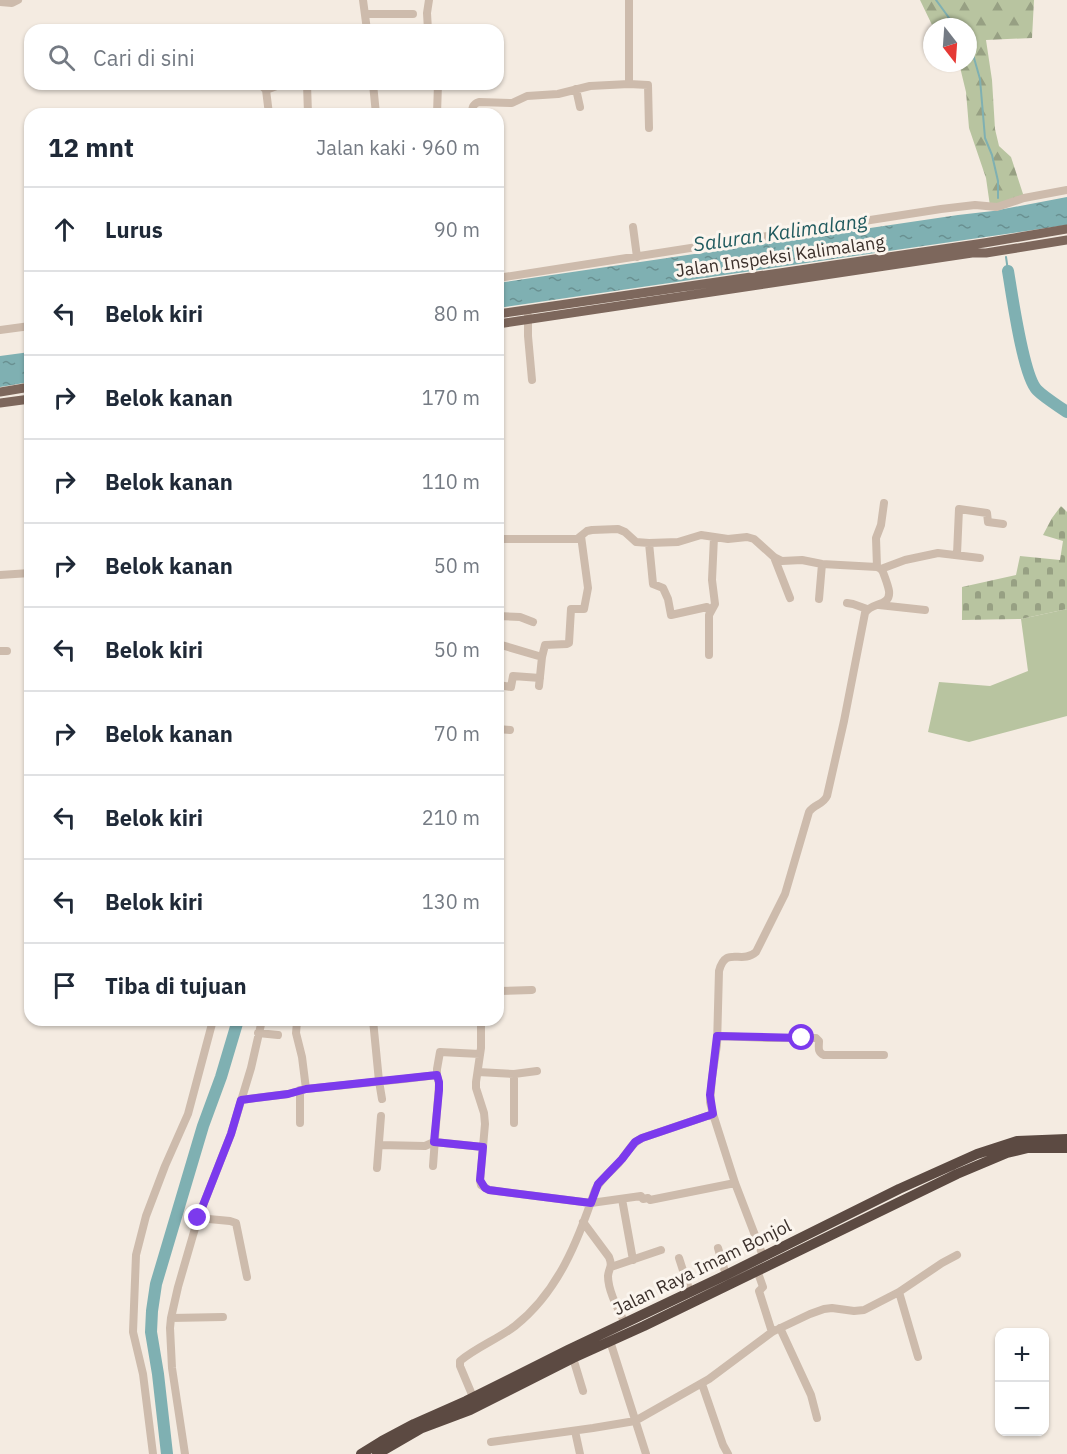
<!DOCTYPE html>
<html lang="id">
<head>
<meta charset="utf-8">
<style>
	:root { --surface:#fff; --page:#f2f2f3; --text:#1f2937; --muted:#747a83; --line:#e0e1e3 }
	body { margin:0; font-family:"IBM Plex Sans",sans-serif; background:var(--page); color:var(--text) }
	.controls { position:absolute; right:18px; bottom:18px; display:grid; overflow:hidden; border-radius:12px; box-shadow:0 2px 4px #0004 }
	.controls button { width:54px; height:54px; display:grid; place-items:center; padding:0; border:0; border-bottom:2px solid var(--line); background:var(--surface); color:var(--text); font:30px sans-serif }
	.compass { position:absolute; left:923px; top:18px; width:54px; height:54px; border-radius:50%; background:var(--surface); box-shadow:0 2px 4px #0004; rotate:163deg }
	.stop { position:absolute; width:18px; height:18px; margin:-14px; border:4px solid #7c3aed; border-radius:50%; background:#fff }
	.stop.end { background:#7c3aed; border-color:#fff; box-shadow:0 2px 6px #0008 }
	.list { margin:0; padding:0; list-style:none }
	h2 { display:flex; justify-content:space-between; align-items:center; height:78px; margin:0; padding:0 24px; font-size:26px }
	h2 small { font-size:20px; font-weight:400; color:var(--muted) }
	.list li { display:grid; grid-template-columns:39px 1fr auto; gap:18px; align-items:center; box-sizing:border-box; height:84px; padding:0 24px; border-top:2px solid var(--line) }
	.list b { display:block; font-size:22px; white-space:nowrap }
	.list em { font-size:20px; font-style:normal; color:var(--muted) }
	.icon { flex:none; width:33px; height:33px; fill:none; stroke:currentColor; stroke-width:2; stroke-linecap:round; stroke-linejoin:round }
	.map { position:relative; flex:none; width:1067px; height:1454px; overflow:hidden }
	.search { position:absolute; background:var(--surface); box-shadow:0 2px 4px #0004; left:24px; top:24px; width:480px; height:66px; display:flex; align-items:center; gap:15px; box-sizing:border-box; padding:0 21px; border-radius:18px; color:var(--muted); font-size:22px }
	.panel { position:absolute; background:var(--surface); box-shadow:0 2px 4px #0004; left:24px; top:108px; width:480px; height:918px; border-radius:18px }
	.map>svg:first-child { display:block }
	.grass { fill:#b8c4a0 }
	.forest { fill:url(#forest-firs) }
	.cemetery { fill:url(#cemetery-stones) }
	.water { fill:url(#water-ripples) }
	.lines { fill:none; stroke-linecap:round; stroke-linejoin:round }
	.stream { stroke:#7fb0b2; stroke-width:2 }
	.river { stroke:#7fb0b2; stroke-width:12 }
	.minor { stroke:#cdbbac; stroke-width:8 }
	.major { stroke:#7d675c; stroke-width:9 }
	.highway { stroke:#5c4a42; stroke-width:10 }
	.route { stroke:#7c3aed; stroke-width:8 }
	.labels { text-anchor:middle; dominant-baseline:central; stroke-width:6; stroke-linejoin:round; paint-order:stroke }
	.street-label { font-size:18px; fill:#3b302b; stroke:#fbf5ee }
	.water-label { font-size:20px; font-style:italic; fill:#1f5a5e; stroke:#fbf5ee }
</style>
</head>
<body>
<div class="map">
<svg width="1067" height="1454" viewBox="0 0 1067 1454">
	<defs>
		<pattern id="forest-firs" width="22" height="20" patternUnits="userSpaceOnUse" patternTransform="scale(1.5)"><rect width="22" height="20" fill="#b8c4a0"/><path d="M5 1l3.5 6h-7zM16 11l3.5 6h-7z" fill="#97a083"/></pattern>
		<pattern id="cemetery-stones" width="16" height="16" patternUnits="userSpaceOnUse" patternTransform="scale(1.5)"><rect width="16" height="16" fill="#b8c4a0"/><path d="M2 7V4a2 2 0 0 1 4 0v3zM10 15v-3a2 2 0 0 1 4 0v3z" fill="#97a083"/></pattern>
		<pattern id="water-ripples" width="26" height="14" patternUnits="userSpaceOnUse" patternTransform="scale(1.5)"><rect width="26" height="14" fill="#7fb0b2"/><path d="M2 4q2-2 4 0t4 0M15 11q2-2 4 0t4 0" fill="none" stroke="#699091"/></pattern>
	</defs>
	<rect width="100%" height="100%" fill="#f4ebe1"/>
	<path class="grass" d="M1067,609V716L969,742L928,732L939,682L990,686L1028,671L1021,619Z"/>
	<path class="forest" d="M920,0H1034L1032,38L986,40L992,80L995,129L999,146L1011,157L1024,197L990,206L986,178L969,128L966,92L959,63H968V27H933Z"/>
	<path class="cemetery" d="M1061,506L1067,512V609L1021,619L962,620V587L1016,575L1020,556L1060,560L1063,541L1043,535L1052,518Z"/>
	<path class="water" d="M1067,197V225L498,308V283L958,215L993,211Z
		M30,352V382L0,387V356Z"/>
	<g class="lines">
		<path class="stream" d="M936,0L952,22L958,27
			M968,46L974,58L980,79L985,138L992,155L998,181V198
			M1006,257L1008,271"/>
		<path class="river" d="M1008,271C1012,294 1023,376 1037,390C1045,398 1057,405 1067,412
			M167,1454L158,1374L151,1332L152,1311L156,1284L203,1126L221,1077L238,1020"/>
		<path class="minor" d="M363,0L367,30
			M0,2L12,3L18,0
			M365,14H413
			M428,30L427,13L429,0
			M260,84L266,90L269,114
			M307,84L308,114
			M373,84L376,114
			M629,84L648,85L649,128
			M576,89L580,107
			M266,90L282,84
			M437,114L438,84
			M472,114C472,107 473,104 479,102L512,103L527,96L558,94L590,86L629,84V0
			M633,227L637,257
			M498,278L941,209L975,205L997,207L1024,198L1067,190
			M528,316V336L532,380
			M0,330L30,326
			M498,539H577L587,531L592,530L618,529L625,532L636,542L649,543L678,542L701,535L728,539L747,537L754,539L774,557L782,561L802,560L822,564L877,567L881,569L883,572C885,578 888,585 889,591C891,607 871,602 865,613L844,721L827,796C823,805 814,804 809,812L785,894L756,952C741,965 726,945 719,971L717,1045L712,1078L710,1102L713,1114L735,1183L763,1256
			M649,543L653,584L663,588L668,599L671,615L707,607L710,612
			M957,554L959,509L987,513L988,522L1003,524
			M774,557L790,598
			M877,567L876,538L881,525L884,503
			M881,569L905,560L938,553L980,558
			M0,575L30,573
			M819,599L822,564
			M498,601V602
			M847,603L853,604L867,609
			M879,605L925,610
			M498,616L520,617L533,622
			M498,644L542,657L539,686
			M0,651H7
			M709,655V615L715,604L712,580L714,537
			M542,657L545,645L567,644L569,643L571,609H584L588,588L581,536
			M498,685L511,687L513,676L540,678
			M498,729L510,730
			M498,991L532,990
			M373,1020L379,1081L382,1099
			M481,1020V1048L476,1082V1088L484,1113L485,1124L480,1181L481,1185L489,1190L591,1203L641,1196L643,1199L648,1198L650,1200L735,1183
			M297,1022L296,1033L302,1057L306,1089
			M258,1033L278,1035
			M717,1036L768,1038H816L819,1041C819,1047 817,1052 824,1055H884
			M478,1072L514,1074L537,1071
			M437,1075V1069L440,1052L480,1054
			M300,1090V1123
			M241,1100L288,1094L306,1089L404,1079L437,1075L439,1084L433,1166
			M514,1123V1074
			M379,1145L425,1146L434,1142L483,1147
			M377,1168L381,1116
			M622,1199L633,1260
			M198,1218L230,1221L236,1223L247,1277
			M583,1222L609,1257C613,1267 609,1267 608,1276C608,1291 618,1309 625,1323
			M718,1248L726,1275
			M679,1258L690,1292
			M611,1267L661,1250
			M757,1270L763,1287L759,1291L772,1332
			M899,1292L918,1357
			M171,1318L223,1317
			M780,1328L811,1395L817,1418
			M610,1341L646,1454
			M573,1358L583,1391
			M702,1384L723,1445L728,1454
			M473,1397L460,1366V1361C477,1347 498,1339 515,1326C558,1292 578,1241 595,1190C601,1179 610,1172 618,1164C626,1155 631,1143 642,1138L713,1114
			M575,1431L580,1454
			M491,1442L593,1428L635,1421L709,1379L772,1332L810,1314L824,1309L832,1308L854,1311L864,1310L899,1292L942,1263L957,1255
			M153,1454L143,1374L133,1332L136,1255L146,1216L165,1166L188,1114L213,1020
			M185,1454L172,1368L170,1328L171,1318L178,1287L198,1218L231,1134L251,1068L262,1020"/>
		<path class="major" d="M498,314L984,243L1067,229
			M498,324L972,253H986L1067,240
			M0,392L30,387
			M0,403L30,399"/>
		<path class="highway" d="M361,1454L382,1441L414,1424L466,1401L568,1350L726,1275L899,1189L977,1154L1017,1141L1067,1139
			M377,1454L422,1428L470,1410L573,1358L644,1326L957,1174L1007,1153L1028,1148H1067"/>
	</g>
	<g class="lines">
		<path class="route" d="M198,1218L231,1134L241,1100L288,1094L306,1089L437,1075L439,1082V1090L434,1142L483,1147L480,1180L485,1188L489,1190L591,1203L598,1184L622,1159L635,1142L642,1138L713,1114L710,1095L717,1036L802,1038"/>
	</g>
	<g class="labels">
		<g class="street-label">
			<text transform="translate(780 256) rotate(-8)">Jalan Inspeksi Kalimalang</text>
			<text transform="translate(702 1267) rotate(-26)">Jalan Raya Imam Bonjol</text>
		</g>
		<g class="water-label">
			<text transform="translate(780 232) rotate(-8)">Saluran Kalimalang</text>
		</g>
	</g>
</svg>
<div class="controls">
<button>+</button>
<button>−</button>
</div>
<svg class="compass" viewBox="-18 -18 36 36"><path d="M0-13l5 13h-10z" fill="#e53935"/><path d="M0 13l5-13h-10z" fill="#747a83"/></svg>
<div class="stop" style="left:802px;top:1038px"></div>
<div class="stop end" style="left:198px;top:1218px"></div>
<div class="search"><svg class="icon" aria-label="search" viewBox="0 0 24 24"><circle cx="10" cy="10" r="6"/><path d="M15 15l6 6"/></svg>Cari di sini</div>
<section class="panel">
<h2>12 mnt<small>Jalan kaki · 960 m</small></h2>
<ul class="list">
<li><svg class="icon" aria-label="ahead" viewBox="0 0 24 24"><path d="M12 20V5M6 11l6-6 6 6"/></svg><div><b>Lurus</b></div><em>90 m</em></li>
<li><svg class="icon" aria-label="left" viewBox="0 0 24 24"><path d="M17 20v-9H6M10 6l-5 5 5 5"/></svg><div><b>Belok kiri</b></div><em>80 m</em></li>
<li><svg class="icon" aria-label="right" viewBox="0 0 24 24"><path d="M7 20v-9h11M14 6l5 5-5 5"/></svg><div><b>Belok kanan</b></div><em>170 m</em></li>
<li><svg class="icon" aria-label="right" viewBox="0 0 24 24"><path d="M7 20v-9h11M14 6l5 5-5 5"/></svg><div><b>Belok kanan</b></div><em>110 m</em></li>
<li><svg class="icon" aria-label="right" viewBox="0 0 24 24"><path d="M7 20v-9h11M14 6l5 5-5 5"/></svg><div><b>Belok kanan</b></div><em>50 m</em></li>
<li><svg class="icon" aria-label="left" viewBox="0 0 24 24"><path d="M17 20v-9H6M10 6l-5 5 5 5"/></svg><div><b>Belok kiri</b></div><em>50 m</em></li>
<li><svg class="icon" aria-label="right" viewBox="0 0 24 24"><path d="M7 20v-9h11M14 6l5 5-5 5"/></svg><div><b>Belok kanan</b></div><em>70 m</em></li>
<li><svg class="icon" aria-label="left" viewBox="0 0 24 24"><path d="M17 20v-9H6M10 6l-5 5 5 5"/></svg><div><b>Belok kiri</b></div><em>210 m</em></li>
<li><svg class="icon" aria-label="left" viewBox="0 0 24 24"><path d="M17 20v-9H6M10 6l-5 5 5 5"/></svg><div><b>Belok kiri</b></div><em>130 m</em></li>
<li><svg class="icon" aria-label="arrive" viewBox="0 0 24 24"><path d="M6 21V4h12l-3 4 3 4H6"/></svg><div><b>Tiba di tujuan</b></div></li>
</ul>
</section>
</div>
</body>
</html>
